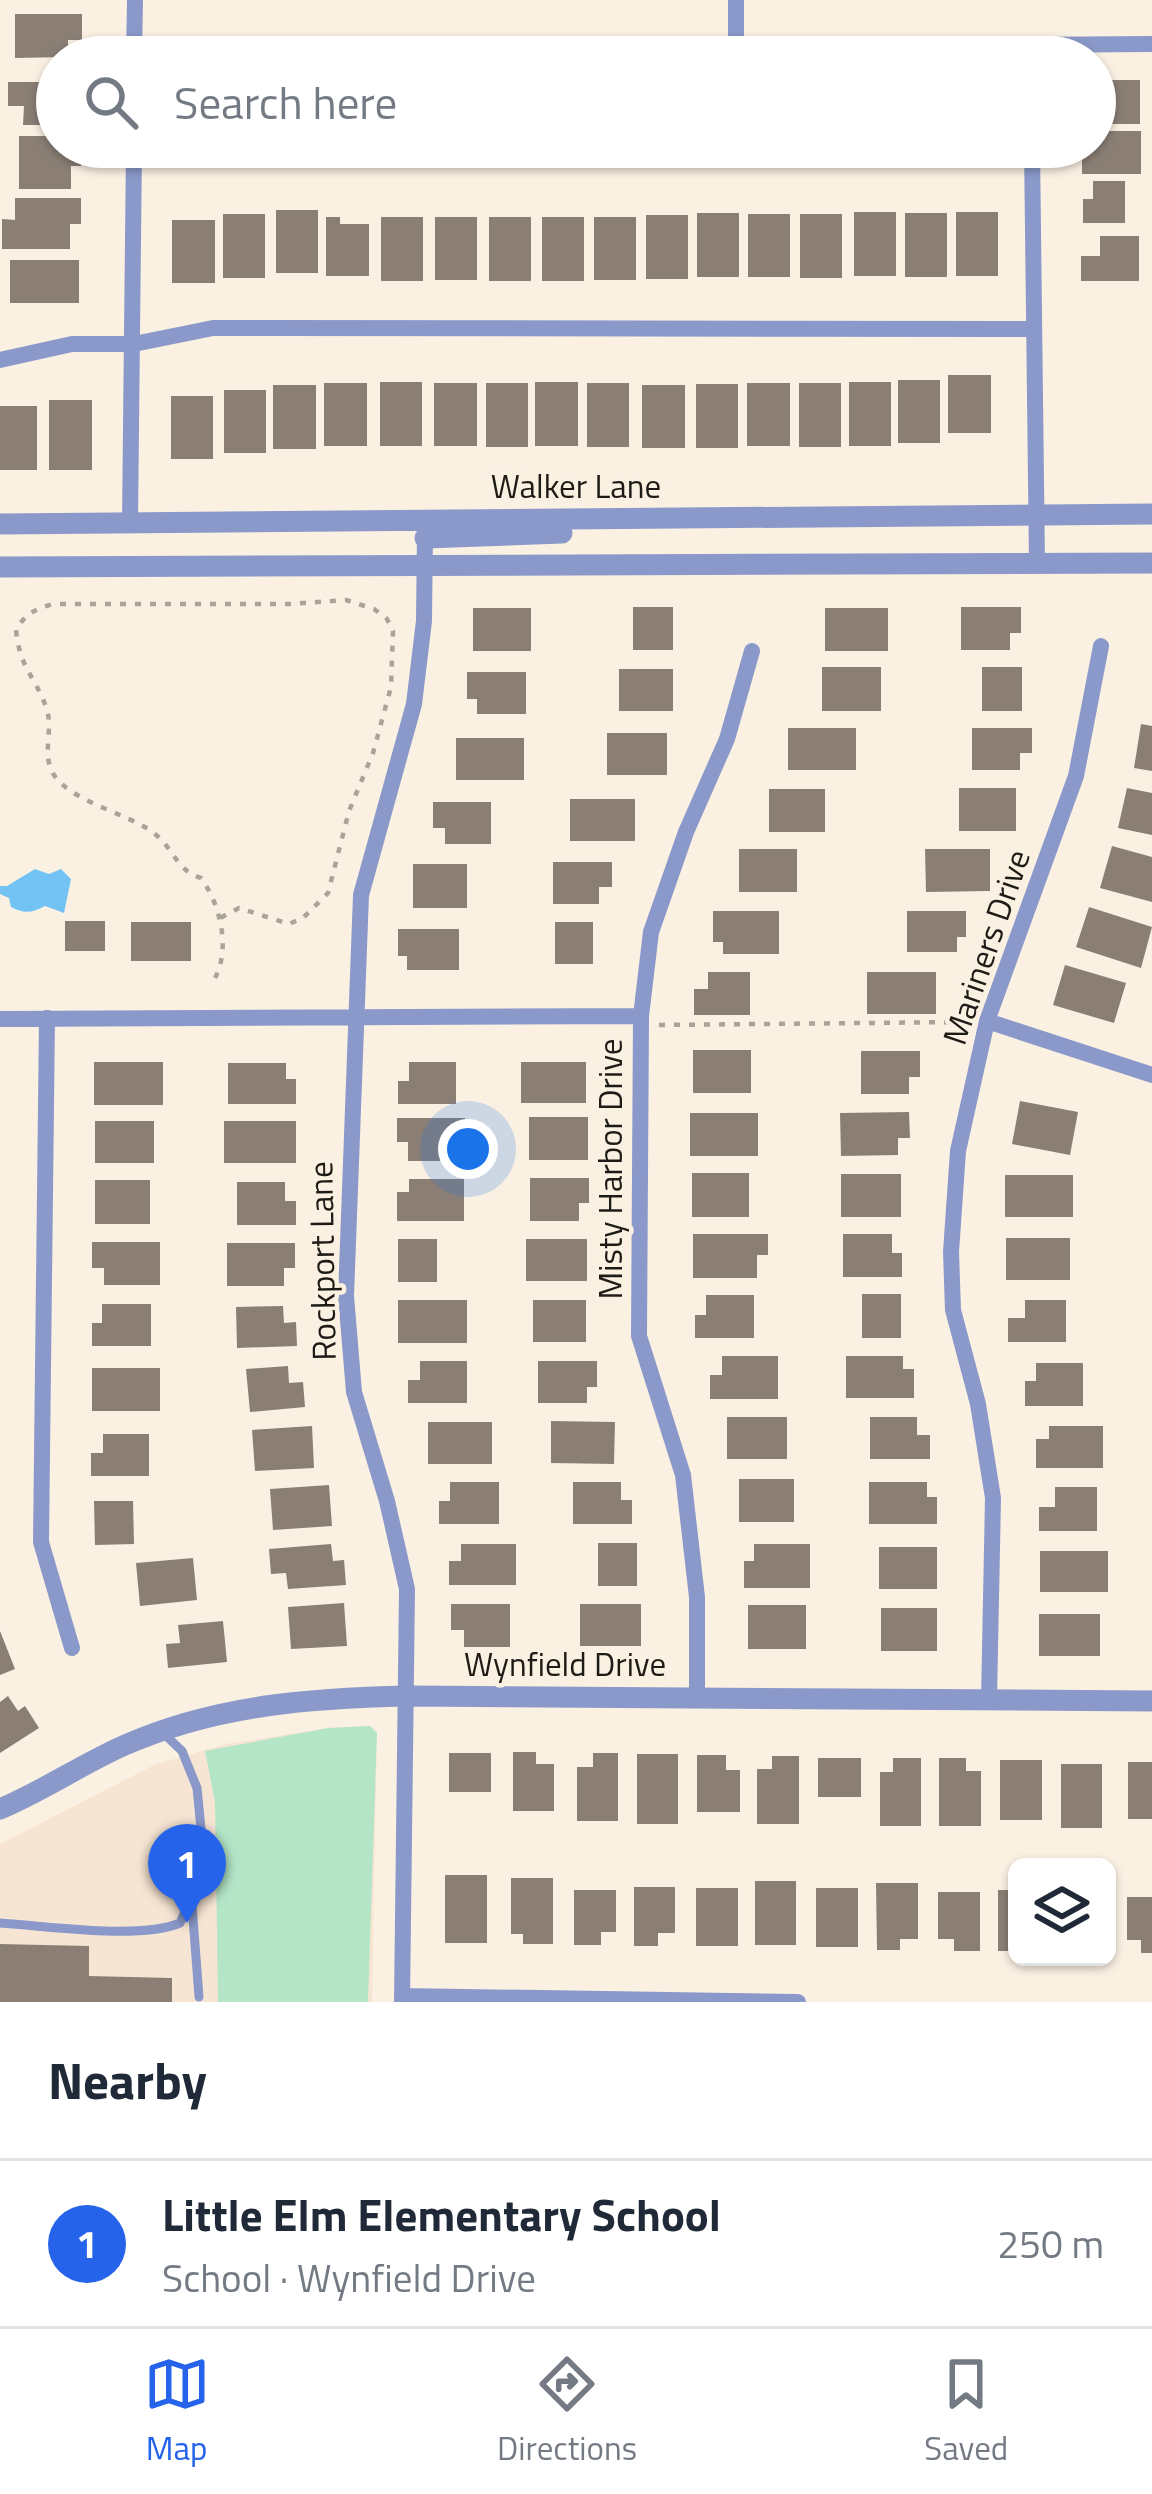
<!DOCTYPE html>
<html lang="en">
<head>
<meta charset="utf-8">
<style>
	:root { --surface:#fff; --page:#f6f6f7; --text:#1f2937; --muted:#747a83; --line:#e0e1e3; --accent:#2563eb }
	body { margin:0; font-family:"Titillium Web",sans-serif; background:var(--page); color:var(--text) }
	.controls { position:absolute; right:36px; bottom:36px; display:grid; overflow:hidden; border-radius:18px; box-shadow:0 3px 9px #0004 }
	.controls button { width:108px; height:108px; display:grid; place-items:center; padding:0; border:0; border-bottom:3px solid var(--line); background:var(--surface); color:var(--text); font:60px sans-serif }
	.you { position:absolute; left:468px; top:1149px; width:42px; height:42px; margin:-30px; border:9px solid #fff; border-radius:50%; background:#1a73e8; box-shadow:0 0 0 18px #1a73e833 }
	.badge { display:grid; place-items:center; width:78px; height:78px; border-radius:50%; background:var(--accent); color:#fff; font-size:39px; font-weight:700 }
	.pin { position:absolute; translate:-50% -99px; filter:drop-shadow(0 3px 6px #0008) }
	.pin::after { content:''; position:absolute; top:63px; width:42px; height:36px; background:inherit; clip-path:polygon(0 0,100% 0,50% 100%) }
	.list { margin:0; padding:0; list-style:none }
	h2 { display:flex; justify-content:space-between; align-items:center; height:156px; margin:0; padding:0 48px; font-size:51px }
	h2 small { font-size:39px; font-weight:400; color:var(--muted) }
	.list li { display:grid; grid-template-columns:78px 1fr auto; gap:36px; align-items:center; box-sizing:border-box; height:168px; padding:0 48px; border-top:3px solid var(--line) }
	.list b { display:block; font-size:45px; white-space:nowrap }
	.list p { margin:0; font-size:39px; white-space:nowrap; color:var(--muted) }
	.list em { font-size:39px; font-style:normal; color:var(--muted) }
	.icon { flex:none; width:66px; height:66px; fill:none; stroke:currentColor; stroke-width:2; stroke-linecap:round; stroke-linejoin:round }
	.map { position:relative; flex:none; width:1152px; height:2002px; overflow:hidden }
	.search { position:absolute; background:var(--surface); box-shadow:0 3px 9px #0004; left:36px; right:36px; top:36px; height:132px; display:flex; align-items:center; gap:30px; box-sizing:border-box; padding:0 42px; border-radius:66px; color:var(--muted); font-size:45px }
	.sheet { height:324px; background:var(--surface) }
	nav { display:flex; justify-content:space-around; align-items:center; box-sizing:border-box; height:168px; border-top:3px solid var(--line); background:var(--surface); font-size:33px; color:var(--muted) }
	nav a { display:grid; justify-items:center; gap:6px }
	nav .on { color:var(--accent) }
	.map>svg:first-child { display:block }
	.education { fill:#f7e5d4 }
	.green { fill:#b4e5c7 }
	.water { fill:#73c2f4 }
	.building { fill:#8b7f75 }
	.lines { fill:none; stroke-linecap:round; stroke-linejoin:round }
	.path { stroke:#aaa398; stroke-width:4.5; stroke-dasharray:6 9; stroke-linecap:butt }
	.service { stroke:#8b99ca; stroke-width:9 }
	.minor { stroke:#8b99ca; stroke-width:16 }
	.tertiary { stroke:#8b99ca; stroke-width:21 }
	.labels { text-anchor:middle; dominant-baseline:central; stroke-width:9; stroke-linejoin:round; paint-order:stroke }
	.street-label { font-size:33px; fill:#1e1b16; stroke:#fbf1e3 }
</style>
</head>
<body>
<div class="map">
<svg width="1152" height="2002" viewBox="0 0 1152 2002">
	<rect width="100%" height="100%" fill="#fbf1e3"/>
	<path class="education" d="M370,1726L377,1733L372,2002H0V1844L154,1765L225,1744L328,1728Z"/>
	<path class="green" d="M370,1726L377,1733L368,2002H218L215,1802L205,1751L328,1728Z"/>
	<path class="water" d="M35,869L49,874L61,869L71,879L64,913L45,906C32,913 24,914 11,907L9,898L0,894V886H7Z"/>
	<path class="building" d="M15,14H82V40H68V57L15,58Z
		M1095,80H1140V124H1095Z
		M8,82H57V125H23L24,106H8Z
		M1095,131H1141V174H1082V147H1095Z
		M19,136H57V147H81V166H71V189H19Z
		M172,147H214V159H172Z
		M227,147H269V160H227Z
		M278,147H320V161H278Z
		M330,147H373V161H330Z
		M382,147H424V159H382Z
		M436,147H478V159H436Z
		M488,147H530V158H488Z
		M540,147H582V158H540Z
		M592,147H635V158H592Z
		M645,147H687V158H645Z
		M697,147H739V157H697Z
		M798,147H841V153H798Z
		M1093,181H1125V223H1083V199H1093Z
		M15,198H81V224H70V249H2V219L15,220Z
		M276,210H318V273H276Z
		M854,212H896V276H854Z
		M956,212H998V276H956Z
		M697,213H739V277H697Z
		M905,213H947V277H905Z
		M223,214H265V278H223Z
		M748,214H790V277H748Z
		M800,214H842V278H800Z
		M646,215H688V279H646Z
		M326,217H340V224H369V276H326Z
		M381,217H423V281H381Z
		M435,217H477V280H435Z
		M489,217H531V281H489Z
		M542,217H584V281H542Z
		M594,217H636V280H594Z
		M172,220H215V283H172Z
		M1100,236H1139V281H1081V256H1100Z
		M10,260H79V303H10Z
		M948,375H991V433H948Z
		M898,380H940V443H898Z
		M380,382H422V446H380Z
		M535,382H578V446H535Z
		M849,382H891V446H849Z
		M324,383H367V446H324Z
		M434,383H477V446H434Z
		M486,383H528V447H486Z
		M587,383H629V447H587Z
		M747,383H790V446H747Z
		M799,383H841V447H799Z
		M696,384H738V448H696Z
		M273,385H316V449H273Z
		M642,385H685V448H642Z
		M224,390H266V453H224Z
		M171,396H213V459H171Z
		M49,400H92V470H49Z
		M0,406H37V470H0Z
		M633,607H673V650H633Z
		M961,607H1021V633H1010V650H961Z
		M473,608H531V651H473Z
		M825,608H888V651H825Z
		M822,667H881V711H822Z
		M982,667H1022V711H982Z
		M619,669H673V711H619Z
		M467,672H526V714H477V699H467Z
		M1141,724L1152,726V771L1134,768Z
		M788,728H856V770H788Z
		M972,728H1032V753H1020V770H972Z
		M607,733H667V775H607Z
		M456,738H524V780H456Z
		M959,788H1016V831H959Z
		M1127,788L1152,793V835L1118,828Z
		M769,789H825V832H769Z
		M570,799H635V841H570Z
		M433,802H491V844H445V828H433Z
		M1112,846L1152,857V902L1100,888Z
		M739,849H797V892H739Z
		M925,849H990V891L926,892Z
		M553,862H612V887H599V904H553Z
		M413,864H467V908H413Z
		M1089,907L1152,927L1141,968L1076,947Z
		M713,911H779V954H723V942H713Z
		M907,911H966V937H957V952H907Z
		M65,921H105V951H65Z
		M131,922H191V961H131Z
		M555,922H593V964H555Z
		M398,929H459V970H407V956H398Z
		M1065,965L1126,983L1114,1023L1053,1005Z
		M708,972H750V1015H694V989H708Z
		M867,972H936V1014H867Z
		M693,1050H751V1093H693Z
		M861,1051H920V1077H909V1094H861Z
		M94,1062H163V1105H94Z
		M409,1062H456V1104H398V1081H409Z
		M521,1062H586V1103H521Z
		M228,1063H286V1079H296V1104H228Z
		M1020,1101L1078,1112L1070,1155L1012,1144Z
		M909,1112L910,1138H898V1155L841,1156L840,1113Z
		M690,1113H758V1156H690Z
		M529,1117H588V1160H529Z
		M397,1118H465V1161H408V1142H397Z
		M95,1121H154V1163H95Z
		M224,1121H296V1163H224Z
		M692,1173H749V1217H692Z
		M841,1174H901V1217H841Z
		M1005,1175H1073V1217H1005Z
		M530,1178H589V1203H579V1221H530Z
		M409,1179H464V1221H397V1192H409Z
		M95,1180H150V1224H95Z
		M237,1182H285V1201H296V1225H237Z
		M693,1234H768V1255H757V1278H693Z
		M843,1234H892V1253H902V1277H843Z
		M1006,1238H1070V1280H1006Z
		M398,1239H437V1282H398Z
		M526,1239H587V1281H526Z
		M92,1242H160V1285H104V1268H92Z
		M227,1243H295V1268H284V1286H227Z
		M862,1294H901V1338H862Z
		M706,1295H754V1338H695V1315H706Z
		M398,1300H467V1343H398Z
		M533,1300H586V1342H533Z
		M1025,1300H1066V1342H1008V1318H1025Z
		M102,1304H151V1346H92V1323H102Z
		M283,1306L284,1323L296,1322L297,1346L237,1348L236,1307Z
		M722,1356H778V1399H710V1375H722Z
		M846,1356H903V1369H914V1398H846Z
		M420,1361H467V1403H408V1380H420Z
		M538,1361H597V1387H587V1403H538Z
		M1036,1363H1083V1406H1025V1381H1036Z
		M288,1366L289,1383L303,1382L305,1407L250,1412L246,1369Z
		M92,1368H160V1411H92Z
		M727,1417H787V1459H727Z
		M870,1417H917V1435H930V1459H870Z
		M551,1421L615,1422L614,1464L551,1463Z
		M428,1422H492V1464H428Z
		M312,1426L314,1468L255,1471L252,1430Z
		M1049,1426H1103V1468H1036V1439H1049Z
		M103,1434H149V1476H91V1453H103Z
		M739,1479H794V1522H739Z
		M450,1482H499V1524H439V1501H450Z
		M573,1482H621V1500H632V1524H573Z
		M869,1482H927V1497H937V1524H869Z
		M329,1485L332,1526L273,1530L270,1489Z
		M1055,1487H1097V1531H1039V1507H1055Z
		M94,1501H133L134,1544L95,1545Z
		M598,1543H637V1586H598Z
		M331,1544L333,1561L344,1560L346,1585L288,1589L286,1573L271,1574L269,1549Z
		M461,1544H516V1585H449V1561H461Z
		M754,1544H810V1588H744V1561H754Z
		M879,1547H937V1589H879Z
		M1040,1551H1108V1592H1040Z
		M193,1558L197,1600L140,1606L136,1563Z
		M344,1603L347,1646L291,1649L288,1607Z
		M451,1604H510V1647H464V1630H451Z
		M580,1604H641V1646H580Z
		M748,1605H806V1649H748Z
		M881,1608H937V1651H881Z
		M1039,1614H1100V1656H1039Z
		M223,1621L227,1662L168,1668L166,1644L180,1643L178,1625Z
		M0,1631L15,1669L0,1675Z
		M8,1696L18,1711L25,1706L39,1728L0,1753V1702Z
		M513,1752H536V1764H554V1811H513Z
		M449,1753H491V1792H449Z
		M593,1753H618V1821H577V1767H593Z
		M637,1754H678V1824H637Z
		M697,1755H726V1770H740V1812H697Z
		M772,1756H799V1824H757V1769H772Z
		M818,1758H861V1797H818Z
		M893,1758H921V1826H880V1772H893Z
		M939,1758H966V1771H981V1826H939Z
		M1000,1760H1042V1820H1000Z
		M1128,1762H1152V1819H1128Z
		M1061,1764H1102V1828H1061Z
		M445,1875H487V1943H445Z
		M511,1878H553V1944H523V1934H511Z
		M755,1881H796V1945H755Z
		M876,1883H918V1939H900V1950H877Z
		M634,1887H675V1933H658V1946H634Z
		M696,1888H738V1946H696Z
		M816,1888H858V1947H816Z
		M574,1890H616V1932H601V1945H574Z
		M998,1890H1017V1951H998Z
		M938,1892H980V1951H954V1939H938Z
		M1127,1897H1152V1953H1141V1940H1127Z
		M0,1944L89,1946V1976L172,1978V2002H0Z"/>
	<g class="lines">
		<path class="path" d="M215,978C231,948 220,904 201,878C177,871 173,848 155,834C129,812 56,800 49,763C45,745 53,726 46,707C35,676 20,669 16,630C25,614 35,609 53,604H289L346,600L374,609L387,619L393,631L391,687L373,753L349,811L328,893L303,918L289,924L239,908L220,918
			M659,1025L965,1022"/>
		<path class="service" d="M192,1905L199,1997
			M0,1923C46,1926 140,1940 180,1923L205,1869L197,1788L182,1751L162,1732"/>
		<path class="minor" d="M736,0V47
			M134,52L1152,44
			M134,57L135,0
			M1032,147L1037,564
			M0,360L72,344H134L213,328L1034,329
			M130,523L134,147
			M47,1018L41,1542L72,1648
			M0,1019L641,1016
			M987,1021L1152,1075
			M697,1698V1597L683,1475L639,1336L641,1016L651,932L686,832L727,739L752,651
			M989,1700L993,1498L978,1404L953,1310L951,1252L958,1151L987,1021L1076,776L1101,646
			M402,1996L798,2002
			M402,2002L407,1589L387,1501L354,1392L346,1296L361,895L414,704L424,621L425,531"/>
		<path class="tertiary" d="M0,524L1152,514
			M425,538L562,533
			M0,567L1152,563
			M0,1809C43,1791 82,1764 125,1745C216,1705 311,1698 409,1696L1152,1701"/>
	</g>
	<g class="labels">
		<g class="street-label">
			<text x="576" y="486">Walker Lane</text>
			<text transform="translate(986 947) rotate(-71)">Mariners Drive</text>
			<text transform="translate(610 1169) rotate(-90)">Misty Harbor Drive</text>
			<text transform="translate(322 1261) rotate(-91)">Rockport Lane</text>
			<text x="565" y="1664">Wynfield Drive</text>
		</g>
	</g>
</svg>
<div class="controls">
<button><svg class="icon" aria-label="layers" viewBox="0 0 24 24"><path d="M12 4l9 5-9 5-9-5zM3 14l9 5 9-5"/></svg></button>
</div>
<div class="you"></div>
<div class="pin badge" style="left:187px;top:1923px">1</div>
<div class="search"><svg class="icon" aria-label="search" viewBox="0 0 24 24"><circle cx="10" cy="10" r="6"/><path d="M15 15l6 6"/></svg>Search here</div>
</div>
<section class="sheet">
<h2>Nearby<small></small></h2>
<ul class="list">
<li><span class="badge">1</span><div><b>Little Elm Elementary School</b><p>School · Wynfield Drive</p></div><em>250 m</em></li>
</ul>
</section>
<nav>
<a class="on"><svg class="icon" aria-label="map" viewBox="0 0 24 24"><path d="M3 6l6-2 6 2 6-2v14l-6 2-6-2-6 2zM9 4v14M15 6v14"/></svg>Map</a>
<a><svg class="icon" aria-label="directions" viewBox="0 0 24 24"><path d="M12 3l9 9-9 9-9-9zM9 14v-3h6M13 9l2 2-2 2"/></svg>Directions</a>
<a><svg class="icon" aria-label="saved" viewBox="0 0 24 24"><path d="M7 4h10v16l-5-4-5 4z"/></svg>Saved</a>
</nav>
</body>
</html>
